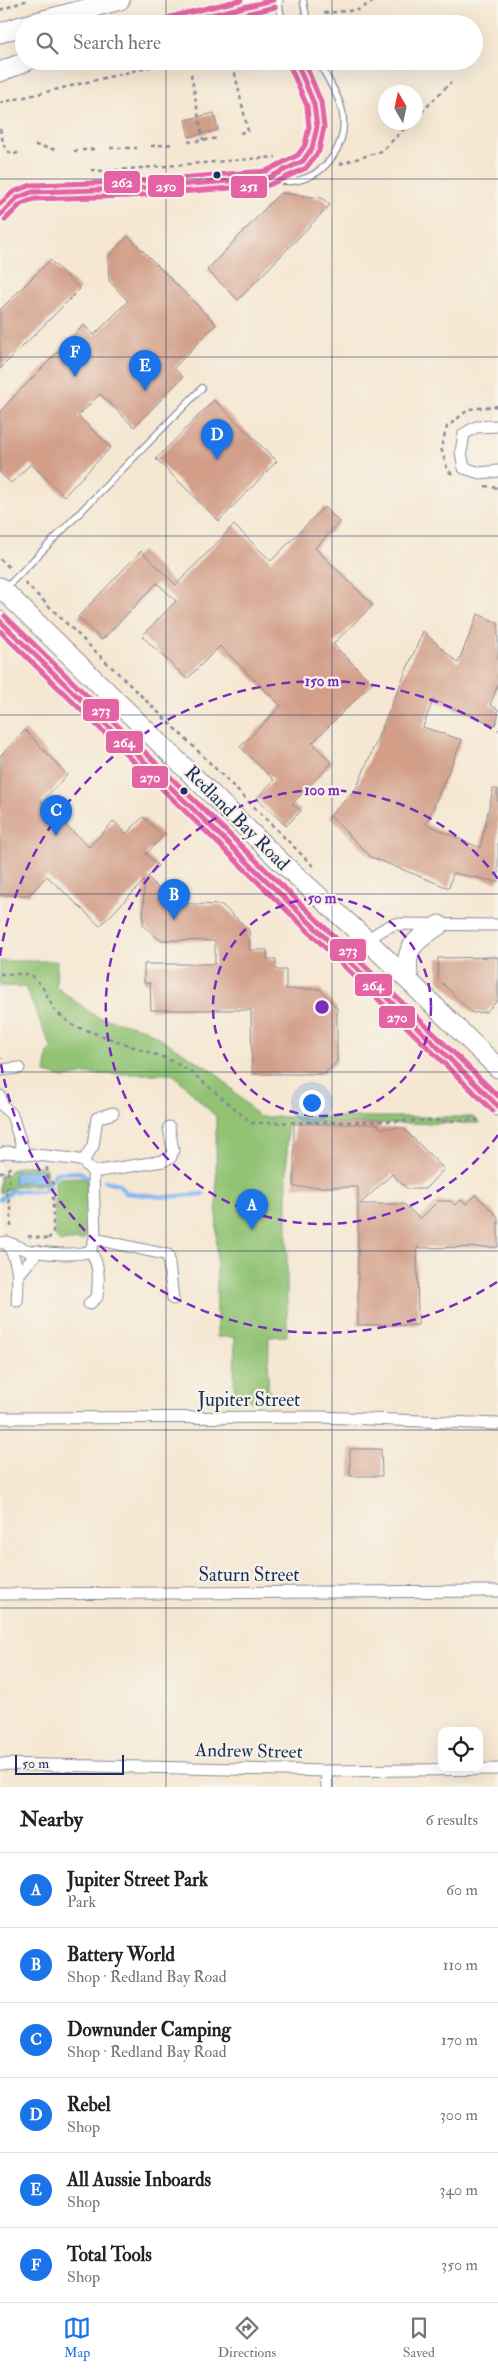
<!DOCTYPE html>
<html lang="en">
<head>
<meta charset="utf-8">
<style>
	:root { --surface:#fff; --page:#f2f2f2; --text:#222; --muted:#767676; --line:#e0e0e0; --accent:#1a73e8 }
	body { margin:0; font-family:"IM FELL Double Pica",serif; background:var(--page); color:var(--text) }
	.controls { position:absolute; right:15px; bottom:15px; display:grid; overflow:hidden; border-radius:10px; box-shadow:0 5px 20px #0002 }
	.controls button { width:45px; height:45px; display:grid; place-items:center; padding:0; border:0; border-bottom:1px solid var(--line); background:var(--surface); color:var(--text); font:25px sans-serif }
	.compass { position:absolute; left:378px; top:85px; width:45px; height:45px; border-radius:50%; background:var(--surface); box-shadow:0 5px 20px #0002; rotate:351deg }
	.scale { position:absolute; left:15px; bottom:12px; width:109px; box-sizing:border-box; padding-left:5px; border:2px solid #1b2f5e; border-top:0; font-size:14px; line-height:18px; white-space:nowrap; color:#1b2f5e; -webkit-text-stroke:4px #f7f3e8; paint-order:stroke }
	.you { position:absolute; left:311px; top:1102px; width:18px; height:18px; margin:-12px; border:4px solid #fff; border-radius:50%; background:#1a73e8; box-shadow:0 0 0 8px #1a73e833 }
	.badge { display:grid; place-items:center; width:32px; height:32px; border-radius:50%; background:var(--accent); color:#fff; font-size:16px; font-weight:700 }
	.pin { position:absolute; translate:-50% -41px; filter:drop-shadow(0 1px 2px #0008) }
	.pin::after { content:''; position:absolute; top:26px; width:18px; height:15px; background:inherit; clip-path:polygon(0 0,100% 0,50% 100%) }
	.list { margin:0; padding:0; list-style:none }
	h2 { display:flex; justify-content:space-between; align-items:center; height:65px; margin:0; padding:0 20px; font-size:21px }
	h2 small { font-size:16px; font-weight:400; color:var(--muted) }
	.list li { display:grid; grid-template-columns:32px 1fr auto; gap:15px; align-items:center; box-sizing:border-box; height:75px; padding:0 20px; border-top:1px solid var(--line) }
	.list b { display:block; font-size:19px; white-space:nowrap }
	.list p { margin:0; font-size:16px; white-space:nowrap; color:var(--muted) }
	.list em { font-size:16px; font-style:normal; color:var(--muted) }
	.icon { flex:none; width:28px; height:28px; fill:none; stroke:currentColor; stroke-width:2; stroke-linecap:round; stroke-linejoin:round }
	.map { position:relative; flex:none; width:498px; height:1787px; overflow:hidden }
	.search { position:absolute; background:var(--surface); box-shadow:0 5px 20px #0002; left:15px; right:15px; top:15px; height:55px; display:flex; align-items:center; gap:12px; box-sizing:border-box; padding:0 18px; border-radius:28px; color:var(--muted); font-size:19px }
	.sheet { height:515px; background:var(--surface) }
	nav { display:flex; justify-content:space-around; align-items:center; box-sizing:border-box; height:70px; border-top:1px solid var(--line); background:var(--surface); font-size:14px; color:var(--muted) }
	nav a { display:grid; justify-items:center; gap:2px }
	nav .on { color:var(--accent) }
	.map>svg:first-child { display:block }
	.green { fill:#91c373; stroke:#567968 }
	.water { fill:#83b9f2; stroke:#4f74a8 }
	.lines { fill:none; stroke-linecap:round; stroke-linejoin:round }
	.stream { stroke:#83b9f2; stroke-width:4.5 }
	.building { fill:#d29e88 }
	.service-casing { stroke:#888b98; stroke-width:8 }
	.minor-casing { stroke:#888b98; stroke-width:13 }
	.primary-casing { stroke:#888b98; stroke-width:21 }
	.trunk-casing { stroke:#888b98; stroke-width:21 }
	.path { stroke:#888b98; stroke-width:2.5; stroke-dasharray:4 4; stroke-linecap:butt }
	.service { stroke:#fff; stroke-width:5.5 }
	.minor { stroke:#fff; stroke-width:11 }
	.primary { stroke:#fff; stroke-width:19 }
	.trunk { stroke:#fff; stroke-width:19 }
	.bus-1-casing { stroke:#f7f3e8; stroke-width:9 }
	.bus-2-casing { stroke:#f7f3e8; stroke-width:9 }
	.bus-3-casing { stroke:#f7f3e8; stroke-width:9 }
	.bus-4-casing { stroke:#f7f3e8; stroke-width:9 }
	.bus-5-casing { stroke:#f7f3e8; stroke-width:9 }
	.bus-6-casing { stroke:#f7f3e8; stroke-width:9 }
	.bus-1 { stroke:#e463a4; stroke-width:5 }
	.bus-2 { stroke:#e463a4; stroke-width:5 }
	.bus-3 { stroke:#e463a4; stroke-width:5 }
	.bus-4 { stroke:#e463a4; stroke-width:5 }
	.bus-5 { stroke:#e463a4; stroke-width:5 }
	.bus-6 { stroke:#e463a4; stroke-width:5 }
	.grid { fill:none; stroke:#1b2f5e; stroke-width:1; stroke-opacity:0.55 }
	.ring { fill:none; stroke:#7b2cbf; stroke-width:2.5; stroke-dasharray:9 6 }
	.bus-dot { fill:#1b2f5e; stroke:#f7f3e8; stroke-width:2 }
	.labels { text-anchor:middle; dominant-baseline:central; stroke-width:4.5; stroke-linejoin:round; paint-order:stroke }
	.street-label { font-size:19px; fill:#1b2f5e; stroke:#f7f3e8 }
	.centre { fill:#7b2cbf; stroke:#f7f3e8; stroke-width:2.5 }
	.ring-label { font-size:15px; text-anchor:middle; font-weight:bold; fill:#7b2cbf; stroke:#f7f3e8; stroke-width:4.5; stroke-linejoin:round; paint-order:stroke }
	.line-badge { stroke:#f7f3e8; stroke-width:2 }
	.badge-label { font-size:14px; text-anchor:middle; font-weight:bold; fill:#fff }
</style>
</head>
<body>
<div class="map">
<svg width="498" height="1787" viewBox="0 0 498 1787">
	<rect width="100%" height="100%" fill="#f7f3e8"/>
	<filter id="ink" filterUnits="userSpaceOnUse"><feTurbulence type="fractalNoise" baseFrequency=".02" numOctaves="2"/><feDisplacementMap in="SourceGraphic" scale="10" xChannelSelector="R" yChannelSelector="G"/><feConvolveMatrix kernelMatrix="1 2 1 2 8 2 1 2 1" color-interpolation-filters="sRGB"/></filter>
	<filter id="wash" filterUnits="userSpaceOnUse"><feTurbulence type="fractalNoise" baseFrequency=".0096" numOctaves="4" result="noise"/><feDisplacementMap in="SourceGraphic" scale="20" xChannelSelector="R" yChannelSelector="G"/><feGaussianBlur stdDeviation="1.12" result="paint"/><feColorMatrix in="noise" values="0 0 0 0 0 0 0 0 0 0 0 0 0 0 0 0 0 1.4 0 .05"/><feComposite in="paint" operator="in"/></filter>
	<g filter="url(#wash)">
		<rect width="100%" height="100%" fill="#f5e7d2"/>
		<path class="green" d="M0,961H57L56,987L95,1016L145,1029L216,1073L259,1117H473L480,1123L287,1124V1336L269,1337L268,1389L276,1401H227L234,1395L235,1337H217L216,1117L173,1074H87L65,1078L45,1073L48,1052L52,1049L25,987L0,986Z
			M22,1166H43L46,1168L47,1185L17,1186L0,1193V1176L7,1175L11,1170Z
			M83,1177L87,1180V1236L83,1240L60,1242L55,1237V1182L58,1178Z"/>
		<path class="water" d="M42,1169L44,1171L45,1183L20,1182L14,1184V1172Z"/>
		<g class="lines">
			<path class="stream" d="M105,1181L119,1184L126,1193L166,1197L203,1194
				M0,1199L13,1191H44L56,1173L80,1172L89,1178"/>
		</g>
		<g id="blocks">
			<path class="building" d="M214,113L218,130L189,137L185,120Z
				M280,193L322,198L330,205L238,300L207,270Z
				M128,236L216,324L174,368L183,377L134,427L100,394L78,416L111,447L64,496L31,464L11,483L0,473V411L84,325L94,335L128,301L109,281L108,257Z
				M50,260L80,289L0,369V310Z
				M214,400L277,461L219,521L156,459Z
				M324,507L340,522L315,548L373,605L333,644L372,683L312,743L332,763L292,804L301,811L286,826L257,798L274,780L240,747L281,706L220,646L187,679L142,636L176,601L157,583L102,640L78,617L141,551L176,585L234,525L271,561Z
				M478,614L498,623V685L490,705L498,709V717L495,725L433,700L423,727L462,740L426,824L480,848L493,789H498V882L453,873L449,888L371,857L330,816L357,787L423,631L458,663Z
				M25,730L67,775L41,802L89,847L114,821L126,834L143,817L163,836L146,854L158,866L148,877L171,903L222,905L249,930L250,950H267V959H276V970H286V989H320L337,1008V1062L324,1074H252L251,1010H151L150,983H144V964H215V941L160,940L143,925L144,881L100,926L47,876L29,895H0V756Z
				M498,957V1000L486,1012L472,1013L438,979V958Z
				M294,1124H378L379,1128H403L444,1169L425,1189H407L392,1174L360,1204H404L420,1219L438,1201H451L455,1205L461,1200L466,1204L476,1195L498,1217V1247L417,1248L418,1325H358V1187H294Z
				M350,1449H381L382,1476H350Z"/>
		</g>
	</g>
	<g filter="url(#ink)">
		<use href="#blocks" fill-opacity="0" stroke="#888b98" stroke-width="1"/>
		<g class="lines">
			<defs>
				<path id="service" d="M303,0L308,24
					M278,1L283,24
					M268,177C280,172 294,168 303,160C333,132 308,91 296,61
					M0,215L17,198L32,192L128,189L252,178C265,178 282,183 294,181C327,176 349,143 342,110C338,93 326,78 319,61
					M5,589L202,388"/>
				<path id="minor" d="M498,426L476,427L464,434L461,452L464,468L480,473L498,471
					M347,959C361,946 377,930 395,924L498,925
					M0,1070L19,1068
					M0,1096L2,1105L12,1115L24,1153
					M0,1154L7,1152L74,1159L83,1161L93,1172L95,1239L90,1251C76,1256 45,1253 30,1251C20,1249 11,1241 0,1243
					M83,1161L93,1146L97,1118L113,1113
					M93,1172L163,1161L171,1157L173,1150L169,1127
					M95,1239L168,1255L173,1299
					M7,1242C19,1265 19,1275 17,1301
					M19,1274L38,1251
					M89,1304L97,1297C99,1281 100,1264 90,1251
					M0,1418L319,1417L498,1424
					M0,1594L498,1591
					M0,1764L326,1771L498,1769
					M326,1771L327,1787"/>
				<path id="primary" d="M0,587L279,860L368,941L498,1068
					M0,621L498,1106
					M409,981C403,948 413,942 439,925"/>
				<path id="trunk" d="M29,24L120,0
					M172,24L273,0
					M0,33L24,25
					M0,72L27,61"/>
			</defs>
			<use href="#service" class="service-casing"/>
			<use href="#minor" class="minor-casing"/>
			<use href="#primary" class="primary-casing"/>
			<use href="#trunk" class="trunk-casing"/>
			<path class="path" d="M0,10L28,0
				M324,13L358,10L376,0
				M233,65L248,131L236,134
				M191,74L203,140
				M0,103L175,61
				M416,118L451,82
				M0,129L4,146L12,155L20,152
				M188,142L219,138
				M35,145L57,150
				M151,146L175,144
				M110,148H137
				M74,151L95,149
				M340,164L382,151L411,122
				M91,170L104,171L276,157
				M452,474L448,471L441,448L447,427L469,409L498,406
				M485,486L498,488
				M0,559L12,570
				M25,583L198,751L313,866
				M0,974H30L42,986L55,1011L74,1026L168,1059L190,1071L252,1123L482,1120
				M47,1167V1177L53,1183V1233L48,1239
				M8,1171L10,1186L5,1189L11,1207V1231
				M0,1173L14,1166
				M28,1236L47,1239"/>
			<use href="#service" class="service"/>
			<use href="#minor" class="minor"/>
			<use href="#primary" class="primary"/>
			<use href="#trunk" class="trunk"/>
			<defs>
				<path id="bus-1" d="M0,621L498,1106"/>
				<path id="bus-2" d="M0,631L493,1111"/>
				<path id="bus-3" d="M5,616L498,1096"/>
				<path id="bus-4" d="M173,24L273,0
					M0,215L17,198L32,192L128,189L268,178L303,161L312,148L317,127L314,104L296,61"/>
				<path id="bus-5" d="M205,24L275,7
					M5,220L21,204L34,199L129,196L269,185L306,168L319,151L324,127L321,102L304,61"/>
				<path id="bus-6" d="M170,17L241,0
					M0,204L13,192L31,185L128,182L266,171L298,155L305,145L309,127L307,106L289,64"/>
			</defs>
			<use href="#bus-1" class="bus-1-casing"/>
			<use href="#bus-2" class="bus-2-casing"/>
			<use href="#bus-3" class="bus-3-casing"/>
			<use href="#bus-4" class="bus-4-casing"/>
			<use href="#bus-5" class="bus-5-casing"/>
			<use href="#bus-6" class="bus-6-casing"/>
			<use href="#bus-1" class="bus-1"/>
			<use href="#bus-2" class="bus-2"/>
			<use href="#bus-3" class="bus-3"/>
			<use href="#bus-4" class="bus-4"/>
			<use href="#bus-5" class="bus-5"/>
			<use href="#bus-6" class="bus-6"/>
		</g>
	</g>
	<path class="grid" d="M166,0V24M332,0V24M166,61V1787M332,61V1787M0,179H498M0,357H498M0,536H498M0,715H498M0,894H498M0,1072H498M0,1251H498M0,1430H498M0,1608H498"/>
	<g class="ring">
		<circle cx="322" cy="1007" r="109"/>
		<path d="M498 1135A217 217 0 1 1 498 879"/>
		<path d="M497 1282A326 326 0 0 1 0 1058M0 956A326 326 0 0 1 497 732"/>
	</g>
	<g class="bus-dot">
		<circle cx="217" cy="175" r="4.5"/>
		<circle cx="184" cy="791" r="4.5"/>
	</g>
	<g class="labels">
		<g class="street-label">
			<text transform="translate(237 818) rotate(45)">Redland Bay Road</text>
			<text x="249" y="1400">Jupiter Street</text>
			<text x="249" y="1575">Saturn Street</text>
			<text transform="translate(249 1751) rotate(1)">Andrew Street</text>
		</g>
	</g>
	<circle cx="322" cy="1007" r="8" class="centre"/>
	<g class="ring-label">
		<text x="322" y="686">150 m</text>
		<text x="322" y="795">100 m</text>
		<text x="322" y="903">50 m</text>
	</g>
	<g class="line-badge">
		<rect x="103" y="170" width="38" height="24" rx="5" fill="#e463a4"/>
		<rect x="147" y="174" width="38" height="24" rx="5" fill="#e463a4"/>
		<rect x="230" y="175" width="38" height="24" rx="5" fill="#e463a4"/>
		<rect x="82" y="698" width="38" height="24" rx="5" fill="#e463a4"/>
		<rect x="105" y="730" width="39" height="24" rx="5" fill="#e463a4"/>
		<rect x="131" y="765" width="38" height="24" rx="5" fill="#e463a4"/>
		<rect x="329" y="938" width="38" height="24" rx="5" fill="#e463a4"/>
		<rect x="354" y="973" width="39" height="24" rx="5" fill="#e463a4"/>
		<rect x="378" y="1005" width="38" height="24" rx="5" fill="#e463a4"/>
	</g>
	<g class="badge-label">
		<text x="122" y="187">262</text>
		<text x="166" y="191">250</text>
		<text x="249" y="191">251</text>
		<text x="101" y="715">273</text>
		<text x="124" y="747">264</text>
		<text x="150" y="782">270</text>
		<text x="348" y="955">273</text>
		<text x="373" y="990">264</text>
		<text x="397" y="1022">270</text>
	</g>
</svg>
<div class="controls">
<button><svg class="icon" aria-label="locate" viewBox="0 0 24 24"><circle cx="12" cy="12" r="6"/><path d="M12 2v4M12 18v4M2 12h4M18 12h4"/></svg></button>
</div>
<svg class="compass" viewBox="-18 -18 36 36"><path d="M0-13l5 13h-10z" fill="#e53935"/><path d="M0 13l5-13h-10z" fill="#767676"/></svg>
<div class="scale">50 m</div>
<div class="you"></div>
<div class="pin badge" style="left:252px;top:1230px">A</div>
<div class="pin badge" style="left:174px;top:920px">B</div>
<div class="pin badge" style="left:56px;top:836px">C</div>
<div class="pin badge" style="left:217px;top:460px">D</div>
<div class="pin badge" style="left:145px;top:391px">E</div>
<div class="pin badge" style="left:75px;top:377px">F</div>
<div class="search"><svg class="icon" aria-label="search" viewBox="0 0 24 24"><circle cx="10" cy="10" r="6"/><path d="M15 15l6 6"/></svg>Search here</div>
</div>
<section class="sheet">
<h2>Nearby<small>6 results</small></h2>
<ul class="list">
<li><span class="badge">A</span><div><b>Jupiter Street Park</b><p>Park</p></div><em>60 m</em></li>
<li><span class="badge">B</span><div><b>Battery World</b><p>Shop · Redland Bay Road</p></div><em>110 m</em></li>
<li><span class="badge">C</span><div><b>Downunder Camping</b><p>Shop · Redland Bay Road</p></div><em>170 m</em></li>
<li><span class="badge">D</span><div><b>Rebel</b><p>Shop</p></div><em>300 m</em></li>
<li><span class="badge">E</span><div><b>All Aussie Inboards</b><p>Shop</p></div><em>340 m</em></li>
<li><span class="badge">F</span><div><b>Total Tools</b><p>Shop</p></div><em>350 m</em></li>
</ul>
</section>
<nav>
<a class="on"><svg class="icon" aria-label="map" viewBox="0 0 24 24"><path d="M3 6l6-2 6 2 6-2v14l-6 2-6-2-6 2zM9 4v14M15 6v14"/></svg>Map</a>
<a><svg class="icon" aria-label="directions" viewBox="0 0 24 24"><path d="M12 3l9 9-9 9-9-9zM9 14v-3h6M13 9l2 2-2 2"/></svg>Directions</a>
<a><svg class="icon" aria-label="saved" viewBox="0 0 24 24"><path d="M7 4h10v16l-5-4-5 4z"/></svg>Saved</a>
</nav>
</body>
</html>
